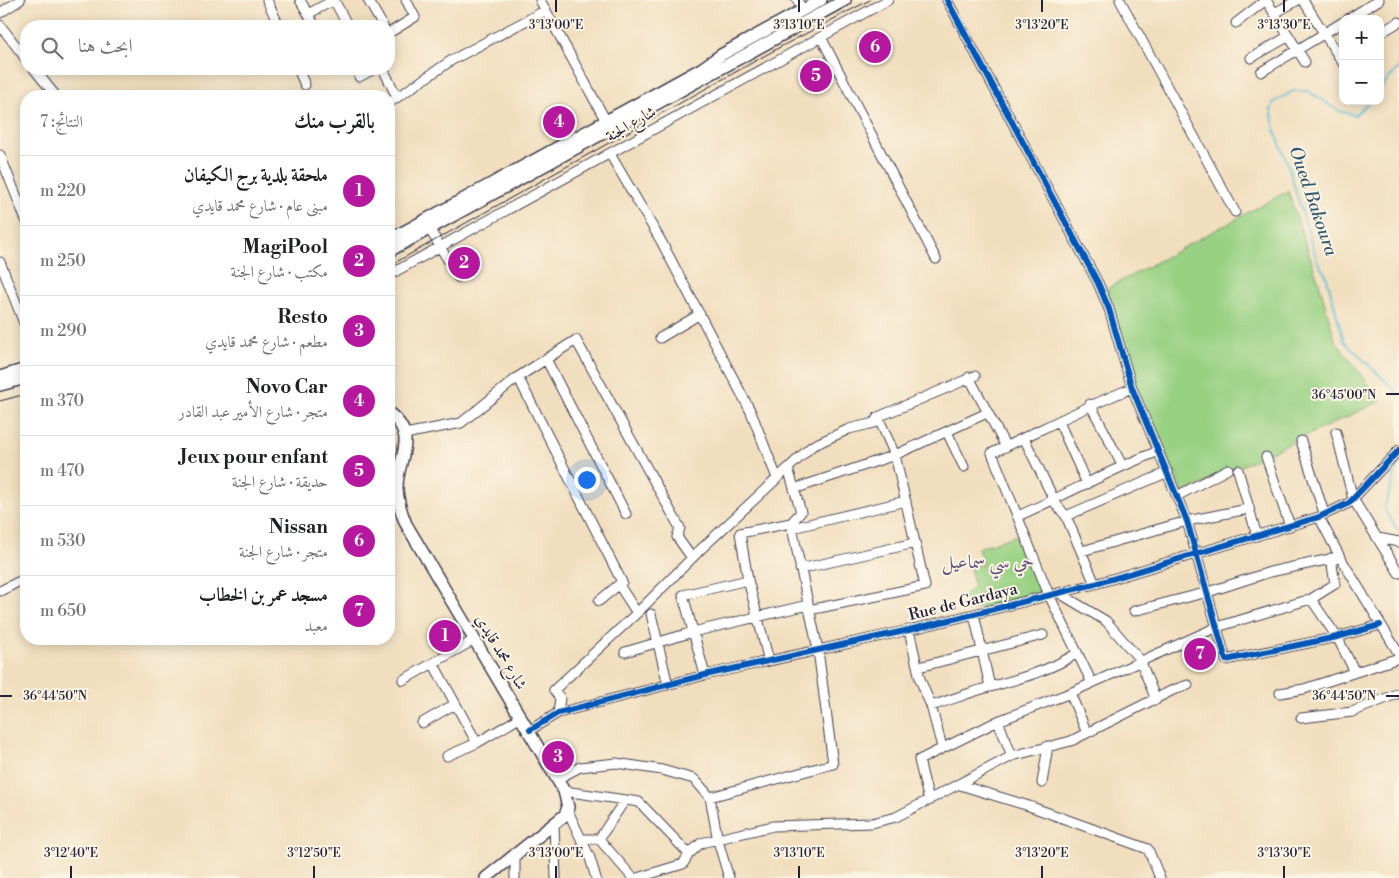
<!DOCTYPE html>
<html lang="ar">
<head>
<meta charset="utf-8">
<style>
	:root { --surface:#fff; --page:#f2f2f2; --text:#202124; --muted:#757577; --line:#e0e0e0; --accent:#b5179e }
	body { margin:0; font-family:"Libre Bodoni",Amiri,serif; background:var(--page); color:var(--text); direction:rtl }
	.controls { position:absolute; right:15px; top:15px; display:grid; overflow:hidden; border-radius:10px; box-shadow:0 2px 12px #0003 }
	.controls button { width:45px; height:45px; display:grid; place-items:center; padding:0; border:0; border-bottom:1px solid var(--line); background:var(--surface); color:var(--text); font:25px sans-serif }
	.you { position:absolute; left:586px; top:479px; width:18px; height:18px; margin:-12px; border:4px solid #fff; border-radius:50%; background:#1a73e8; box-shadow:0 0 0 8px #1a73e833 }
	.badge { display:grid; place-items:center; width:32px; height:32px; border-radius:50%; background:var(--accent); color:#fff; font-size:16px; font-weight:700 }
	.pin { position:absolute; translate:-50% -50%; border:2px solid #fff; box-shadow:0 1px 5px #0006 }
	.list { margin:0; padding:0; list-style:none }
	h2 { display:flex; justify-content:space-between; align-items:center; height:65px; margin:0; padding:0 20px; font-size:21px }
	h2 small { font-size:16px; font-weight:400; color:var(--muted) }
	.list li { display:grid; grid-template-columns:32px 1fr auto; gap:15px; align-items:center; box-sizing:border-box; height:70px; padding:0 20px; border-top:1px solid var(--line) }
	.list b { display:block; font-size:19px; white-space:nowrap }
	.list p { margin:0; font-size:16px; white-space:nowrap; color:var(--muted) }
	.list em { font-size:16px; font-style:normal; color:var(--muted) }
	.icon { flex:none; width:28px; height:28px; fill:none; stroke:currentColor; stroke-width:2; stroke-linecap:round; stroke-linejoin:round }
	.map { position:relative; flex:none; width:1399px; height:878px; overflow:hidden; direction:ltr }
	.search { position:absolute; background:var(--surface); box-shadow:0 2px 12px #0003; left:20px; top:20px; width:375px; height:55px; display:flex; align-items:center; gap:12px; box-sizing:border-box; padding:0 18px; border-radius:20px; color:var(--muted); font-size:19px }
	.panel { position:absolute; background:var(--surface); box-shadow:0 2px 12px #0003; left:20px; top:90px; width:375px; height:555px; border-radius:20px; direction:rtl }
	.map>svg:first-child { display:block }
	.green { fill:#99d183; stroke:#5e7a5f }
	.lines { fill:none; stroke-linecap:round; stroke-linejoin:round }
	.stream { stroke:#55bcd2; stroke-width:2 }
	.minor-casing { stroke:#413e4f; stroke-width:11 }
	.major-casing { stroke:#413e4f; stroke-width:14 }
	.minor { stroke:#fff; stroke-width:9 }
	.major { stroke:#fff; stroke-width:11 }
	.tram { stroke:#22223b; stroke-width:1 }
	.cycleway-casing { stroke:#fcf5e5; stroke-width:9 }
	.cycleway { stroke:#0057b8; stroke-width:6 }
	.ticks { fill:none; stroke:#22223b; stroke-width:2 }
	.labels { text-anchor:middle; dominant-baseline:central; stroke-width:4; stroke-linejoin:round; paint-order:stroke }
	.street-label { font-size:16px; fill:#22223b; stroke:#fcf5e5 }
	.water-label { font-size:18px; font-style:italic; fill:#345870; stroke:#fcf5e5 }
	.quarter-label { font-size:19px; fill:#63537c; stroke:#fcf5e5 }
	.ticks-label { font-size:12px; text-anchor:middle; fill:#22223b; stroke:#fcf5e5; stroke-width:4; stroke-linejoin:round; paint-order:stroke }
</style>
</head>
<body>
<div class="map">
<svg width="1399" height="878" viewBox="0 0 1399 878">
	<rect width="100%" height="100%" fill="#fcf5e5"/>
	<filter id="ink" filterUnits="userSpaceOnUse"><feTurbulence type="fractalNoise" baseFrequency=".02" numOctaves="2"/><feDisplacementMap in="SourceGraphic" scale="10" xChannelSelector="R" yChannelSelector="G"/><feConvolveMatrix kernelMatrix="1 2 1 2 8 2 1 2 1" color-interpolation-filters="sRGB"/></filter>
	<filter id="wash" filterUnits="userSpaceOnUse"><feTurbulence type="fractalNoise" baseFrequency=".0096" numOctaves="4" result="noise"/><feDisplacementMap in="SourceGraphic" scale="20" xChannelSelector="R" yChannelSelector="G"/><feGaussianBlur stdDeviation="1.12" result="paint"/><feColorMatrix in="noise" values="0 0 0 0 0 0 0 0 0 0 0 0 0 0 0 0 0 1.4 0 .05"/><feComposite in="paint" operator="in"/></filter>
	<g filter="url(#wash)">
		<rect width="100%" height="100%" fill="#f1debe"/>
		<path class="green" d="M1288,191L1319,283L1335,340L1381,401L1183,493L1135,387L1109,309L1108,288Z
			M1017,535L1041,593L961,613L964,596L974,586L970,568L983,564L978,548Z"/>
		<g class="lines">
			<path class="stream" d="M1380,89L1399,67
				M1370,101L1355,115L1339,111L1308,91H1293L1274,102L1271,109L1275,131L1288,165L1311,242L1319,265L1326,275L1344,341L1399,394
				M1399,461L1384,509L1399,532"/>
		</g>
	</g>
	<g filter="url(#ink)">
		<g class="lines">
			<defs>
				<path id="minor" d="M267,0L279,26
					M300,0L315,26
					M334,0L348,26
					M368,0L383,26
					M540,0L606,121
					M797,0L803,10
					M947,0L1098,283L1109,309L1132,388L1187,521L1226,660L1337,637L1380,625
					M1120,0L1235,212
					M1266,0L1305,62
					M1303,0L1343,63
					M0,13L20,0
					M1275,13L1298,0
					M308,14L334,0
					M1348,19L1379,0
					M1236,23L1266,0
					M0,25L26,59
					M389,33L415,17L406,0
					M1380,33L1399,22
					M821,37L936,259
					M1251,58L1289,36
					M34,69L56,96
					M298,69L305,85
					M383,69L397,97
					M1261,72L1343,22
					M359,77L374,69
					M389,103L452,60L546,10
					M610,154L661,241L751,412L777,478
					M0,155L26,220
					M429,228L458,277
					M0,262L26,328
					M389,275L888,0
					M660,338L700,314
					M546,359L626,514
					M518,377L622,582L599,601
					M969,377L1006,447
					M1090,404L1122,465
					M1059,422L1087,484
					M947,432L964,467
					M1336,432L1353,499L1399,573
					M405,434L461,423L518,377L576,340L680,528L677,537L692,558
					M1024,438L1056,504L1066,516L1095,584
					M1301,441L1324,513
					M1266,457L1290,526
					M1238,470L1257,536
					M389,483L398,479
					M794,489L895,455L987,413
					M1177,496L1228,469
					M1018,516C1066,495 1111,469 1159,451
					M1066,516L1168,472
					M1319,517L1340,557L1399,654
					M792,528L906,501
					M1378,538L1399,542
					M1082,551L1187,521L1248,509
					M1331,558L1335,584L1311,599L1337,637L1355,672
					M800,569L915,543
					M619,585L637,613
					M0,591L26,578
					M1059,593L1106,621L1140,660L1156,700
					M809,610L925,586L895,455L878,417L975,376
					M1134,611L1208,592L1270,572L1340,557
					M651,614L668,685
					M974,614L990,687
					M909,630L920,679L931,706L942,747
					M625,652L693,632L808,605
					M769,661L748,580L740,533L791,523L801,512L788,468
					M433,663L477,743L521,717
					M919,667L1043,635
					M705,675L683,595L748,580
					M403,680L474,640
					M1092,683L1049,595L992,453C1039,431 1084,407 1132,388
					M1070,693L1087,733
					M1280,693L1304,689L1399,658
					M931,706C951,700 970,692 990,687C1022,678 1048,671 1076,654
					M558,713L560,698L554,690L637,613L700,550L812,446L849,429L874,423L878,417
					M1301,718L1352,712L1399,693
					M998,721L1012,756
					M422,723L455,704
					M530,730L558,713L705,675L909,630L1095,584L1319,517L1349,503L1399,450
					M447,756L477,743
					M557,779L580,767L616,763L662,770L694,779L710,797L718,841L729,878
					M1042,783L1048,746
					M960,785L1029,806L1148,849L1160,878
					M564,791L639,802L689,854
					M710,797L833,764L818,650L791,523
					M929,801L919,760L998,721L1070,693L1217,627L1311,599
					M568,811L590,858L596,878
					M554,824L556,878
					M582,839H599L633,878
					M599,839L625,800
					M515,853V878
					M637,878L683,864L689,854L701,843L773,826L872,823L896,817L1012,756L1071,741L1173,690L1188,685"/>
				<path id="major" d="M389,240L701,69L721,55L821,0
					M389,251L845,0
					M0,377L26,369
					M0,385L26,378
					M389,413C419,436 398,457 397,486C397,499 401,512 406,524L564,791L568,807L565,815L486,878"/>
			</defs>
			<use href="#minor" class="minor-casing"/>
			<use href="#major" class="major-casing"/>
			<use href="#minor" class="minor"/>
			<use href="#major" class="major"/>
			<path class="tram" d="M389,266L782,46L870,0
				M0,401L26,394"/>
			<defs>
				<path id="cycleway" d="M947,0L1098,283L1109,309L1132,388L1187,521L1226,660L1337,637L1380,625
					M530,730L558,713L705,675L909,630L1095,584L1319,517L1349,503L1399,450"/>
			</defs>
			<use href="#cycleway" class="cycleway-casing"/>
			<use href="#cycleway" class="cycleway"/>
		</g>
	</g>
	<path class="ticks" d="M556,0V12M799,0V12M1042,0V12M1284,0V12M1386,394H1399M0,696H12M1386,696H1399M71,866V878M314,866V878M556,866V878M799,866V878M1042,866V878M1284,866V878"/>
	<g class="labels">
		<g class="street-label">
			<text transform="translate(631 124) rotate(-30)">شارع الجنة</text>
			<text transform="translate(963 602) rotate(-14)">Rue de Gardaya</text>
			<text transform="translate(501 652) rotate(59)">شارع محمد قايدي</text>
		</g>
		<g class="water-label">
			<text transform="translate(1313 201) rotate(71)">Oued Bakoura</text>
		</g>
		<g class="quarter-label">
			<text x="988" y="562">حي سي سماعيل</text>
		</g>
	</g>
	<g class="ticks-label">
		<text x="556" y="29">3°13'00"E</text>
		<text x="799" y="29">3°13'10"E</text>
		<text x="1042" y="29">3°13'20"E</text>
		<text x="1284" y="29">3°13'30"E</text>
		<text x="1344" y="399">36°45'00"N</text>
		<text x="55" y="700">36°44'50"N</text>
		<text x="1344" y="700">36°44'50"N</text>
		<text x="71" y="857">3°12'40"E</text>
		<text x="314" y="857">3°12'50"E</text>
		<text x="556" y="857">3°13'00"E</text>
		<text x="799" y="857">3°13'10"E</text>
		<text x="1042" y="857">3°13'20"E</text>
		<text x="1284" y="857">3°13'30"E</text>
	</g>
</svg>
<div class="controls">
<button>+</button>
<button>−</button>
</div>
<div class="you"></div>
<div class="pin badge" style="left:445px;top:636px">1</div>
<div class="pin badge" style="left:464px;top:263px">2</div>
<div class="pin badge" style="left:558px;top:757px">3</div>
<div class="pin badge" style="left:559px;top:122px">4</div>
<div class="pin badge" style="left:816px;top:76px">5</div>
<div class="pin badge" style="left:875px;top:47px">6</div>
<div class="pin badge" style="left:1200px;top:654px">7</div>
<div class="search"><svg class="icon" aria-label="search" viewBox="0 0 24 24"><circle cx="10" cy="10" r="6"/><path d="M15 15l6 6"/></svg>ابحث هنا</div>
<section class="panel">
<h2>بالقرب منك<small>النتائج: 7</small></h2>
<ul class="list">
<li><span class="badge">1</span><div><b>ملحقة بلدية برج الكيفان</b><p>مبنى عام · شارع محمد قايدي</p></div><em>220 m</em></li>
<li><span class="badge">2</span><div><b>MagiPool</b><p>مكتب · شارع الجنة</p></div><em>250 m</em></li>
<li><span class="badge">3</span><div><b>Resto</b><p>مطعم · شارع محمد قايدي</p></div><em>290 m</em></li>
<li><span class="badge">4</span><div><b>Novo Car</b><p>متجر · شارع الأمير عبد القادر</p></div><em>370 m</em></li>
<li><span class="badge">5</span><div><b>Jeux pour enfant</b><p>حديقة · شارع الجنة</p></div><em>470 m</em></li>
<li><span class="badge">6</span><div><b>Nissan</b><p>متجر · شارع الجنة</p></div><em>530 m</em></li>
<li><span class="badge">7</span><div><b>مسجد عمر بن الخطاب</b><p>معبد</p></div><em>650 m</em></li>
</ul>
</section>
</div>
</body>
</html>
